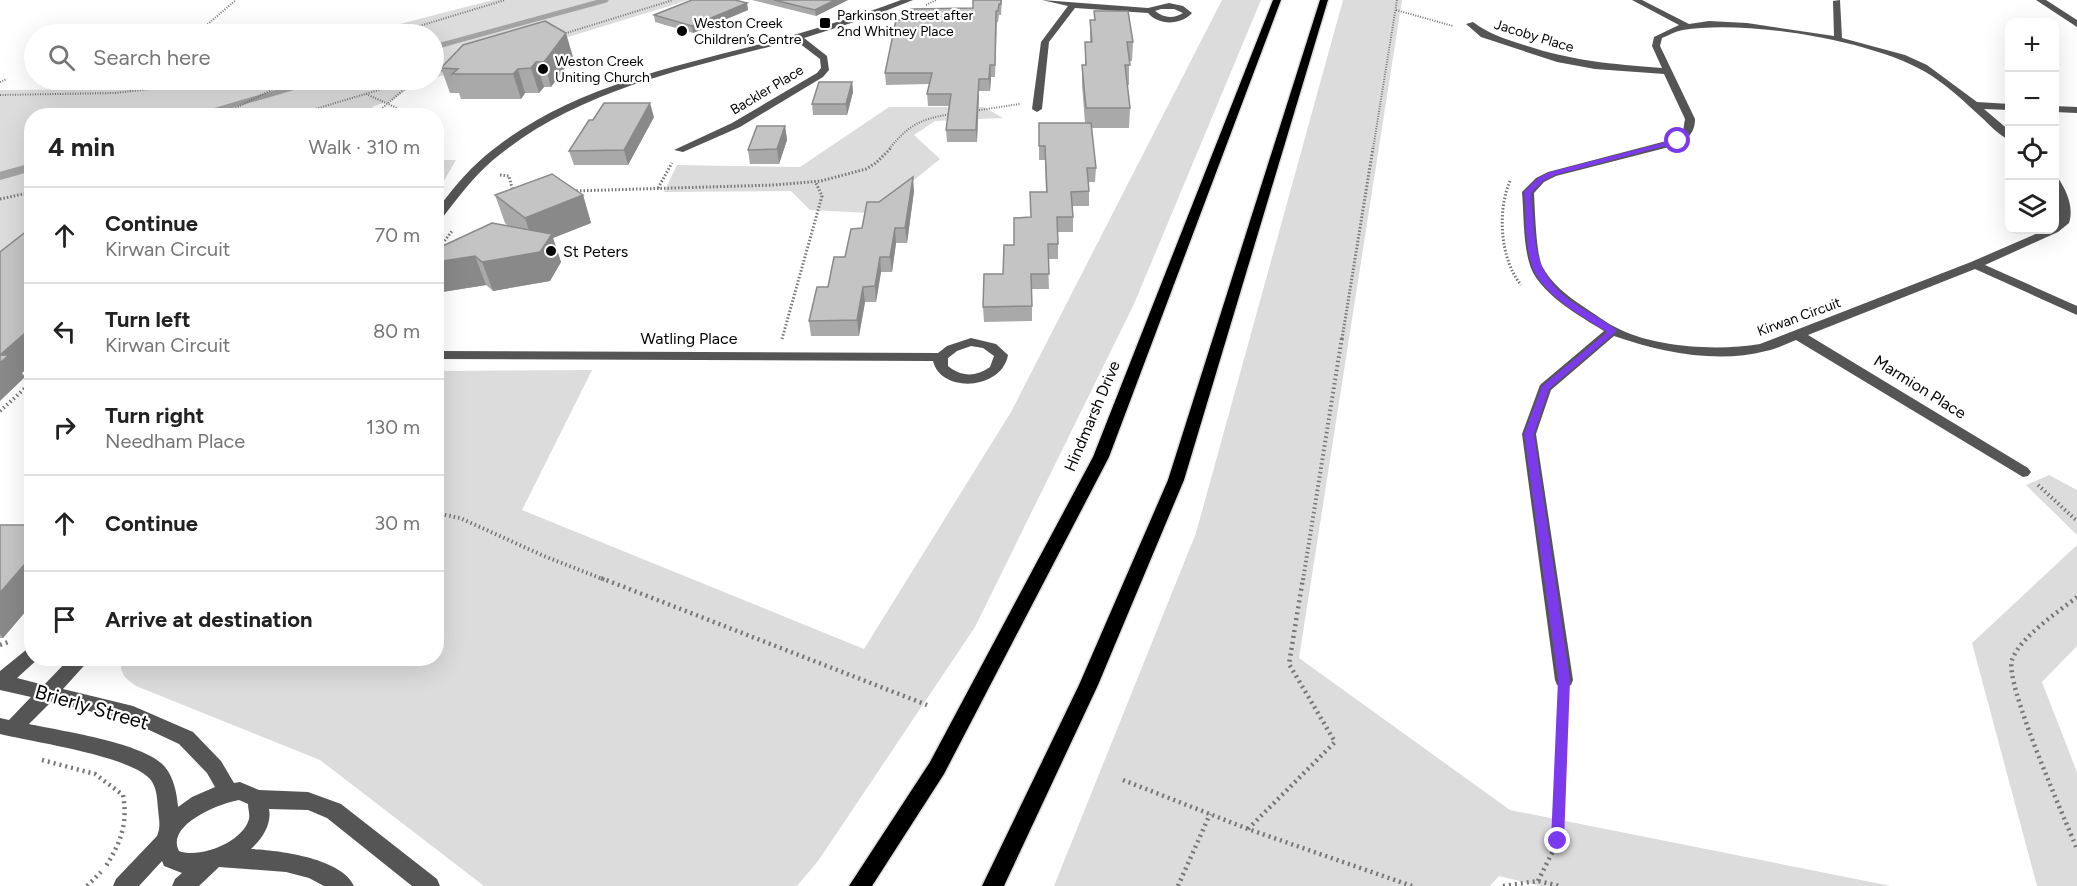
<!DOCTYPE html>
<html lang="en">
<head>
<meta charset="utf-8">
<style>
	:root { --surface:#fff; --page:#f2f2f2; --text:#222; --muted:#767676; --line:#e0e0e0 }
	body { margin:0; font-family:Figtree,sans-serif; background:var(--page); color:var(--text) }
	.controls { position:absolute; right:18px; top:18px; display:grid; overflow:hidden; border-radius:12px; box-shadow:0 6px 24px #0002 }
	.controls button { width:54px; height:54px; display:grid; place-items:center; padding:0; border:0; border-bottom:2px solid var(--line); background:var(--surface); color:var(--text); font:30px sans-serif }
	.stop { position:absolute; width:18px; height:18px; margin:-14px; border:4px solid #7c3aed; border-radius:50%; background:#fff }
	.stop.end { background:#7c3aed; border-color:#fff; box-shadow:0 2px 6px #0008 }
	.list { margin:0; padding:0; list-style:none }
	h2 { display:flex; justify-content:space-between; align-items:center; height:78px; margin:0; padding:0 24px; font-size:26px }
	h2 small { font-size:20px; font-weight:400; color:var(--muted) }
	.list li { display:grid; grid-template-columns:39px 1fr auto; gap:18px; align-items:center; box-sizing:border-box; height:96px; padding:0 24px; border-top:2px solid var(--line) }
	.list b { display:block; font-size:22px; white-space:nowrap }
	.list p { margin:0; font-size:20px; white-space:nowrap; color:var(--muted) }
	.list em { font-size:20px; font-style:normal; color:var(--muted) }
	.icon { flex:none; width:33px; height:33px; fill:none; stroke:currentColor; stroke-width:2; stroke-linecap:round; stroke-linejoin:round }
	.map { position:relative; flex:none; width:2077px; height:886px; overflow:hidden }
	.search { position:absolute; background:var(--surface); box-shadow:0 6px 24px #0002; left:24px; top:24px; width:420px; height:66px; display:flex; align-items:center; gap:15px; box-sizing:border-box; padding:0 21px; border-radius:33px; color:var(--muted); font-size:22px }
	.panel { position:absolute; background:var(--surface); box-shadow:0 6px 24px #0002; left:24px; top:108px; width:420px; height:558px; border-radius:24px }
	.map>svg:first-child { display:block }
	.green { fill:#dcdcdc }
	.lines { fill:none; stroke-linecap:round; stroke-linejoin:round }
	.stream-far1 { stroke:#a3a3a3; stroke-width:5 }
	.stream { stroke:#a3a3a3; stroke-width:8 }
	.major-casing { stroke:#dbdbdb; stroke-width:3 }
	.path-far3 { stroke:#777; stroke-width:2; stroke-dasharray:1 1.5; stroke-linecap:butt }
	.path-far2 { stroke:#777; stroke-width:3; stroke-dasharray:1.5 2; stroke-linecap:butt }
	.path-far1 { stroke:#777; stroke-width:4; stroke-dasharray:1.5 3; stroke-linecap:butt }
	.path { stroke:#777; stroke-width:4.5; stroke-dasharray:2 4; stroke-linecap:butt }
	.minor { fill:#555; fill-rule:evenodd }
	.major { fill:#000; fill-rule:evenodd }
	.wall { fill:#a9a9a9 }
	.shaded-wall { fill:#898989 }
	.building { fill:#c4c4c4; stroke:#898989; stroke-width:1.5 }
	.route { fill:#7c3aed }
	.poi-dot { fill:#000; stroke:#fff; stroke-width:2 }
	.labels { text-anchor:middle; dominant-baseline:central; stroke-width:4.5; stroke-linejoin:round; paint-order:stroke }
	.far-poi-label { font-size:14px; fill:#000; stroke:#fff; text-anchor:start }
	.far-street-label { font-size:14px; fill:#000; stroke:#fff }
	.poi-label { font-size:16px; fill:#000; stroke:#fff; text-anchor:start }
	.street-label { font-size:16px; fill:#000; stroke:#fff }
	.near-street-label { font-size:20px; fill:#000; stroke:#fff }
</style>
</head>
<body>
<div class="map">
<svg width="2077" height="886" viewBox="0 0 2077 886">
	<rect width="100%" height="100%" fill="#fff"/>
	<path class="green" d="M493,0H689L434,78V34H361Z
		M1222,0H1261L1134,304L975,627L818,861L797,886H484L320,760L136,686C124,678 120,674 121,659L436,658L437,371L592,370L522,510L864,649L1011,412Z
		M1343,0H1402L1299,658L1510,810L1891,886H1540L1499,876L1490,886H1054L1196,533Z
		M189,80H430L413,85L393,100L374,106L365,115L32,116L31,234L0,257V90L152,89Z
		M889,107H984L1003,118L935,121L914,135L940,159L887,202L868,213L810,210L791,191L664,192L677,165L800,167Z
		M437,160H456L437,193L436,160Z
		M2049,475L2077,490V535L2026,485Z
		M2077,545V646L2042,682L2077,772V886H2037L1972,643Z"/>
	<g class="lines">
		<path class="stream-far1" d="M434,47L606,0
			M196,116L319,80"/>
		<path class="stream" d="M0,176L32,167"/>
		<defs>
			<path id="major" d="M1273,0H1281L1109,457L944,774L872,886H849L930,762L1093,457Z
				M1320,0H1328L1184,480L1098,685L1004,886H982L1079,685L1168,480Z"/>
		</defs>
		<use href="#major" class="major-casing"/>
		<path class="path-far3" d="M926,5L936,0
			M1396,10L1453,26
			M196,34L236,0
			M393,34L505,0
			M563,34L673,0
			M434,73L444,70
			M0,82L7,79
			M130,91L142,80
			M366,94L397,108
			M0,95L115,93L231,80
			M974,111L1020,104
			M220,116L291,80
			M292,116L412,80
			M373,116L415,80
			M889,149C909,125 920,119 951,114
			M1373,149L1397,0"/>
		<path class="path-far2" d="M500,175L509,176L513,192
			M1510,181C1497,211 1500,259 1521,285
			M658,188L672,163
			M573,191L774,185L821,181L866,169L876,163L891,148
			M25,194L32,222
			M0,199L32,192
			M436,252L452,231
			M782,339L822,196L816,183
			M1342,339L1373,148"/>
		<path class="path-far1" d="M0,411L32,382
			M2038,485L2077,521
			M436,513L460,518L544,556L605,580
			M1303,580L1342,337"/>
		<path class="path" d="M601,578L927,705
			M2077,597C2058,612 2020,637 2012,660C2004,683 2065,819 2077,849
			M0,645L11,641
			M42,760L95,774L123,795C128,823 121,842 106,866
			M1123,780L1248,829L1412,886
			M1248,829L1335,742L1289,664L1303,578
			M1538,881L1558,841L1563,702
			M87,886L101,872
			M1178,886L1210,814
			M1503,886L1538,881L1560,886"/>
		<path class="minor" d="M901,0H913L870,17L804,38L827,56L829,70L823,77L740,127L683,152L674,150L732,123L817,73L821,68L820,59L795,40C691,68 579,88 493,160C473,177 456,200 440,221L436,222V211C451,191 466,172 485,156C561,92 659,70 753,46C803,33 853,18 901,0Z
			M1042,0L1148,8L1169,3L1183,6L1192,13C1181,25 1159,26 1148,13L1075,8L1049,42L1042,109L1037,112L1032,109L1041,42L1068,6ZM1161,9H1174L1183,13C1173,19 1164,18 1155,11Z
			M1632,0H1642L1689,24L1709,21L1747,23L1834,36L1833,1L1840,0L1842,38L1905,55L1927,65L1977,102L2010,104V110L1984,109L2010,131V140C1999,136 1990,125 1981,117C1966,103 1950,88 1932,76C1880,41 1746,19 1683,30C1676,31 1669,35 1662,38L1660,46L1695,119C1695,134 1686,141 1673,146L1556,176L1544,182L1534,193C1535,210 1536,252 1542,266C1551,283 1568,297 1584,307C1595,314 1605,322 1615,327C1654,348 1718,351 1760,344L1971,262L2045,230H2054V223L2059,220L2054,177L2058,178C2067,191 2074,208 2069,223L2058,232L1985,265L2077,306V315L1975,269L1808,335L2028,468L2031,472L2028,476L2023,477L1796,340C1786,344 1776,349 1766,351C1717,364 1660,352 1614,336L1551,390L1536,434L1573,680L1571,685L1564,688L1557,685L1555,680L1522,434L1540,385L1604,331C1580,316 1536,292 1529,262C1523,240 1524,215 1522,192L1536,178L1548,172L1670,140L1683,131L1685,119L1664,74L1595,69L1557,62L1481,37L1466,24L1473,22C1489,34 1505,39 1524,45C1573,61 1610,64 1662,68L1652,46L1654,37L1679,25Z
			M2036,0H2046L2077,20V27Z
			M2054,106L2077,107V113L2054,112Z
			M971,338L996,344L1008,355C1002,390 941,394 933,361L436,359V351L938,353L947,346ZM971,346L983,348L994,356L990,367C976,377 961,377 948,366V358L957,351Z
			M32,648V658H39L17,678L44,685L70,658H91L63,689L133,706L193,732L221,761L234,783L240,782L259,790L308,792L341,804L437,879L440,886H412L327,818L308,810L269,809C272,824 262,839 251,849C278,850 342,858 354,886H324L309,878L286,872L219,867L199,886H172L175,879L182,873L164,866L162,861L139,886H113L116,879L157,836C161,827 159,819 158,809C157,799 157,787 150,779C130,756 33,742 0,734V718L9,720L31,697L0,690V671L26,650ZM51,702L130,721L179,744L207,773L215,787L192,797L178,807C177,794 174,778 165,767C146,743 61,731 29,724ZM239,800L248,804C248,809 250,814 249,819C243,842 200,859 179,851C165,825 220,803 239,800Z"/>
		<use href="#major" class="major"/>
	</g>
	<path class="wall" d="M752,0H848L816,16Z
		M1002,0L1001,15H999L998,22H997L995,77H991L990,91H979L977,142H947L946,130L949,106H928L927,94L929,84L886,85L885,73L909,20L973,8Z
		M747,3L748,10L693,33L655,22L654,15Z
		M1094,11L1133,42L1132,61H1129V85H1127L1130,108L1129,128H1091L1096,168L1095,182H1088L1089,191V206H1073V232H1058V259H1048L1049,289H1032V321L984,322L983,307L1003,274L1014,245L1046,192L1045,160H1039V123H1085L1082,85V65H1085V42H1090V20H1094Z
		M573,57L551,87H544L539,93H525L521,99H461L459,93H450L441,68Z
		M852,82L853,92L847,115H813L812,104Z
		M654,117L628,165H574L569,151Z
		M785,126L787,140L779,164H750L748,150Z
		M914,191L907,243H896L892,272H881L876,302H865L859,336H811L809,321L845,257L879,202Z
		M495,195H583L591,223L553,238L561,262L550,281L493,291L486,285L436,293L508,226L505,223Z
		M0,525H32V604L3,638H0Z"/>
	<path class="shaded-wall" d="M835,0H848L816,16L815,10Z
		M747,3L748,10L693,33L692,26Z
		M566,33L573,57L551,87L544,62Z
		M536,62L544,87L539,93L531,68Z
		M990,65L991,77L990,91L989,79Z
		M518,69L525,93L521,99L513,74Z
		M979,79V91L977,142L976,130Z
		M852,82L853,92L847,115L846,104Z
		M650,103L654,117L628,165L624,150Z
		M785,126L787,140L779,164L777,149Z
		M913,177L914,191L907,243L905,228Z
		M583,195L591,223L553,238L561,262L550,281L493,291L482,262L534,246L525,218Z
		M895,228L896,243L892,272L890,257Z
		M475,256L486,285L436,293V262Z
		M880,257L881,272L876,302L875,286Z
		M863,287L865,302L859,336L857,320Z
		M32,327V364L22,373L25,377L0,401V355Z
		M24,565L32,573V604L3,638L0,634V593Z"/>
	<path class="building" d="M692,0H735L747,3L692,26L654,15Z
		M774,0H835L815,10Z
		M973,0H1001V4H999L998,11H996L995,65H990L989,79H979L976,130H946L951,94H927L932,73H885L896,20H909L911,9L973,8Z
		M1094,11H1128L1133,42H1127L1130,65H1125L1130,108H1086L1082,65H1086L1085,42H1092L1090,20H1095Z
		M545,21L566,33L544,62H536L531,68L518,69L513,74H452L458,69L441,68L463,45Z
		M819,82H852L846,104H812Z
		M604,103H650L624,150L569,151L589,120H593Z
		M1039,123H1091L1096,168H1087L1089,191L1071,192L1073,217H1057L1058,244H1048L1049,274H1031L1032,306L983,307L984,274H1003L1004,245H1014V218L1031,217L1030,192H1047L1045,146H1039Z
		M757,126H785L777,149L748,150Z
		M552,174L583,195L525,218L495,195Z
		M913,177L905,228H895L890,257H880L875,286L863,287L857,320L809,321L817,287H828L834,257H845L851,229L862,228L867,202H879Z
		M492,223L552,234L540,252L482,262L475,256L436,262V249Z
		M32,227V327L0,355H9L0,363V252Z
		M0,525H32V565H24L0,593Z"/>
	<path class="route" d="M1678,139L1680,142L1555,175L1543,181L1531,193C1536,240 1530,273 1574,303C1588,313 1605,320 1617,331L1549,389L1534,434L1570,680L1564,841L1562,845L1558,847L1553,845L1551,841L1558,680L1524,434L1542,386L1607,332C1582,316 1539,293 1531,263C1525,243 1526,213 1524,192L1538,178L1550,172Z"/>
	<g class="poi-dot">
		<rect x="819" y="17" width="12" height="12" rx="3"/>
		<circle cx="682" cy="31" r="6"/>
		<circle cx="543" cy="69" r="6"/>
		<circle cx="551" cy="251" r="6"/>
	</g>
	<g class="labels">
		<g class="far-poi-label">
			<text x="837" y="15">Parkinson Street after<tspan x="837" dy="16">2nd Whitney Place</tspan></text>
			<text x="694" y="23">Weston Creek<tspan x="694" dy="16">Children’s Centre</tspan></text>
			<text x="555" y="61">Weston Creek<tspan x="555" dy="16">Uniting Church</tspan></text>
		</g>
		<g class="far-street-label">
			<text transform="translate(1534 36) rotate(17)">Jacoby Place</text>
			<text transform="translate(767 90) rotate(-31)">Backler Place</text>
			<text transform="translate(1799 317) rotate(-20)">Kirwan Circuit</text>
		</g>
		<g class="poi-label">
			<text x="563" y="251">St Peters</text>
		</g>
		<g class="street-label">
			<text x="689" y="338">Watling Place</text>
			<text transform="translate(1920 387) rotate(32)">Marmion Place</text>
			<text transform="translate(1092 416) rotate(-67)">Hindmarsh Drive</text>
		</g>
		<g class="near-street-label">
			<text transform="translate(92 707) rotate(16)">Brierly Street</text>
		</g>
	</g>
</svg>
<div class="controls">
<button>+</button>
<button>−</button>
<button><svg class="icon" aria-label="locate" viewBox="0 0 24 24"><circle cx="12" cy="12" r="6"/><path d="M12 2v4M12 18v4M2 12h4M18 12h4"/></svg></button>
<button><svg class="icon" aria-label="layers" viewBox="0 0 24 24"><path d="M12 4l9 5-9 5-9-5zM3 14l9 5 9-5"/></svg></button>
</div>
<div class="stop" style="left:1678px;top:141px"></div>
<div class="stop end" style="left:1558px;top:841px"></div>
<div class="search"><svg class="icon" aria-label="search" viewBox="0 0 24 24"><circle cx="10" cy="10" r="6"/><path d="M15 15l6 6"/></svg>Search here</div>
<section class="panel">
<h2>4 min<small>Walk · 310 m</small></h2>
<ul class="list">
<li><svg class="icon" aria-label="ahead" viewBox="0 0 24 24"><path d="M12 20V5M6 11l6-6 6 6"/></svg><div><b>Continue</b><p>Kirwan Circuit</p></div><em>70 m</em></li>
<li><svg class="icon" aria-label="left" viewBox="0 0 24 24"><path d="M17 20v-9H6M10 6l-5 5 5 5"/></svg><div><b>Turn left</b><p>Kirwan Circuit</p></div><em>80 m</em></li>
<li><svg class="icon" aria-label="right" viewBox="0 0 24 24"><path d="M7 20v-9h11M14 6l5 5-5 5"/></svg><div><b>Turn right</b><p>Needham Place</p></div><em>130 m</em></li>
<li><svg class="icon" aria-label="ahead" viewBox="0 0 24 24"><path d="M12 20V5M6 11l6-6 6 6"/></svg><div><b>Continue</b></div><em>30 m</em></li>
<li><svg class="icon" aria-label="arrive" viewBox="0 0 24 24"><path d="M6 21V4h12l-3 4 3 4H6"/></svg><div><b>Arrive at destination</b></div></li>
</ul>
</section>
</div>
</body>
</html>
